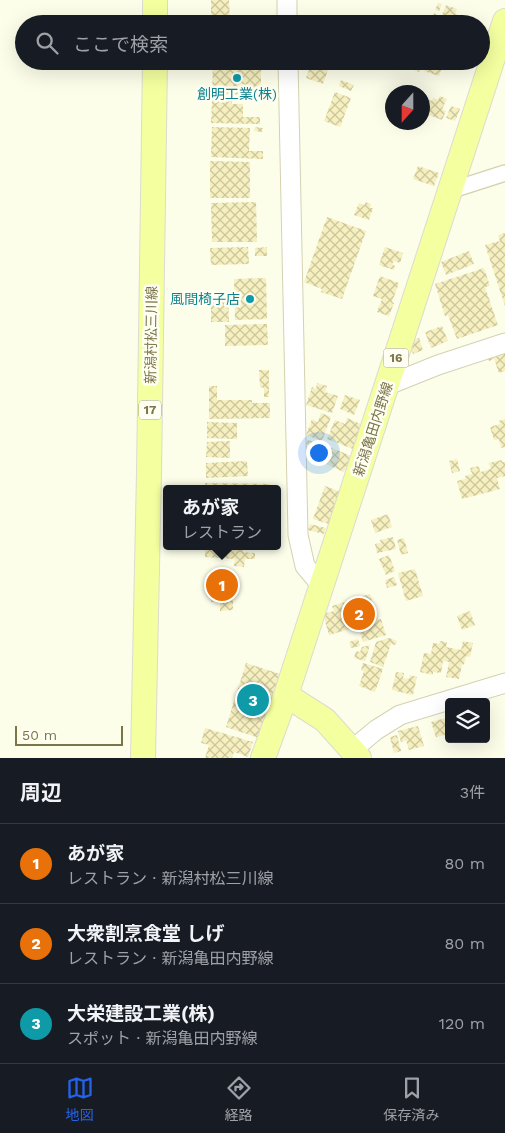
<!DOCTYPE html>
<html lang="ja">
<head>
<meta charset="utf-8">
<style>
	:root { --surface:#171b24; --page:#20242c; --text:#f1f3f6; --muted:#9ea1a6; --line:#363941; --accent:#2563eb }
	body { margin:0; font-family:"Work Sans","Noto Sans JP",sans-serif; background:var(--page); color:var(--text) }
	.controls { position:absolute; right:15px; bottom:15px; display:grid; overflow:hidden; border-radius:5px; box-shadow:0 5px 20px #0002 }
	.controls button { width:45px; height:45px; display:grid; place-items:center; padding:0; border:0; border-bottom:1px solid var(--line); background:var(--surface); color:var(--text); font:25px sans-serif }
	.compass { position:absolute; left:385px; top:85px; width:45px; height:45px; border-radius:50%; background:var(--surface); box-shadow:0 5px 20px #0002; rotate:201deg }
	.scale { position:absolute; left:15px; bottom:12px; width:108px; box-sizing:border-box; padding-left:5px; border:2px solid #7c744a; border-top:0; font-size:14px; line-height:18px; white-space:nowrap; color:#7c744a; -webkit-text-stroke:4px #fefff2; paint-order:stroke }
	.you { position:absolute; left:318px; top:452px; width:18px; height:18px; margin:-12px; border:4px solid #fff; border-radius:50%; background:#1a73e8; box-shadow:0 0 0 8px #1a73e833 }
	.badge { display:grid; place-items:center; width:32px; height:32px; border-radius:50%; background:var(--accent); color:#fff; font-size:16px; font-weight:700 }
	.pin { position:absolute; translate:-50% -50%; border:2px solid #fff; box-shadow:0 1px 5px #0006 }
	.popup { position:absolute; left:163px; top:485px; width:118px; height:65px; box-sizing:border-box; display:grid; place-content:center; border-radius:5px; background:var(--surface); filter:drop-shadow(0 1px 4px #0005); font-size:16px; white-space:nowrap; color:var(--muted) }
	.popup b { font-size:19px; color:var(--text) }
	.popup::after { content:''; position:absolute; left:50%; top:100%; margin-left:-10px; border:10px solid transparent; border-top-color:var(--surface) }
	.list { margin:0; padding:0; list-style:none }
	h2 { display:flex; justify-content:space-between; align-items:center; height:65px; margin:0; padding:0 20px; font-size:21px }
	h2 small { font-size:16px; font-weight:400; color:var(--muted) }
	.list li { display:grid; grid-template-columns:32px 1fr auto; gap:15px; align-items:center; box-sizing:border-box; height:80px; padding:0 20px; border-top:1px solid var(--line) }
	.list b { display:block; font-size:19px; white-space:nowrap }
	.list p { margin:0; font-size:16px; white-space:nowrap; color:var(--muted) }
	.list em { font-size:16px; font-style:normal; color:var(--muted) }
	.icon { flex:none; width:28px; height:28px; fill:none; stroke:currentColor; stroke-width:2; stroke-linecap:round; stroke-linejoin:round }
	.map { position:relative; flex:none; width:505px; height:758px; overflow:hidden }
	.search { position:absolute; background:var(--surface); box-shadow:0 5px 20px #0002; left:15px; right:15px; top:15px; height:55px; display:flex; align-items:center; gap:12px; box-sizing:border-box; padding:0 18px; border-radius:28px; color:var(--muted); font-size:19px }
	.sheet { height:305px; background:var(--surface) }
	nav { display:flex; justify-content:space-around; align-items:center; box-sizing:border-box; height:70px; border-top:1px solid var(--line); background:var(--surface); font-size:14px; color:var(--muted) }
	nav a { display:grid; justify-items:center; gap:2px }
	nav .on { color:var(--accent) }
	.map>svg:first-child { display:block }
	.building { fill:url(#building-cross-hatch) }
	.lines { fill:none; stroke-linecap:round; stroke-linejoin:round }
	.minor-casing { stroke:#d4d2b0; stroke-width:18 }
	.tertiary-casing { stroke:#d4d2b0; stroke-width:21 }
	.primary-casing { stroke:#dddbd0; stroke-width:26 }
	.minor { stroke:#fff; stroke-width:15 }
	.tertiary { stroke:#fff; stroke-width:19 }
	.primary { stroke:#f4ffa0; stroke-width:24 }
	.culture-dot { fill:#0f9aa8; stroke:#fefff2; stroke-width:2 }
	.labels { text-anchor:middle; dominant-baseline:central; stroke-width:5; stroke-linejoin:round; paint-order:stroke }
	.shield { fill:#fefff2; stroke:#a39e7c; stroke-width:1 }
	.shield-label { font-size:12px; font-weight:bold; fill:#7c744a }
	.culture-label { font-size:14px; fill:#0d838f; stroke:#fefff2 }
	.street-label { font-size:14px; fill:#7c744a; stroke:#fefff2 }
</style>
</head>
<body>
<div class="map">
<svg width="505" height="758" viewBox="0 0 505 758">
	<defs>
		<pattern id="building-cross-hatch" width="8" height="8" patternUnits="userSpaceOnUse" patternTransform="scale(1.25)"><rect width="8" height="8" fill="#f6efbf"/><path d="M0 0l8 8M0 8l8-8" fill="none" stroke="#ccc69d"/></pattern>
	</defs>
	<rect width="100%" height="100%" fill="#fcfeea"/>
	<path class="building" d="M211,0H229L230,24H211Z
		M438,3L442,4L439,11L435,10Z
		M446,5L457,9L455,14L464,17L461,24L439,23Z
		M434,13L439,16L436,24H433L430,23Z
		M213,61H261V95L212,94Z
		M312,61H331L323,84L306,78Z
		M389,61H423L419,72Z
		M427,61H444L439,76L424,71Z
		M341,80L354,85L351,91L339,86Z
		M335,92L351,98L340,127L324,121Z
		M440,96L447,99L442,109L446,111L442,120L422,112V97L432,101L433,98L438,100Z
		M212,99L232,100V104H243V117H260V124L211,123Z
		M451,106L460,109L455,121L446,118Z
		M212,127L250,128L249,151H263V159L211,157Z
		M255,127L263,128L262,132L254,131Z
		M210,161L250,162V198H210Z
		M418,166L439,173L434,186L413,179Z
		M256,202L257,242H212L211,203Z
		M365,202L371,204L370,208H373L369,220L354,215L359,203L365,205Z
		M327,217L366,231L342,299L321,292L322,289L304,282Z
		M505,233V306L485,245L500,241L498,235Z
		M248,247L249,264L211,265L210,248Z
		M267,247V256H255V248Z
		M385,247L403,253L400,263L394,261L392,264L395,266L394,270L379,265Z
		M469,251L474,264L446,275L441,262Z
		M484,268L490,286L485,287L498,325L457,339L448,315L445,316L435,284Z
		M380,276L399,283L392,302L394,303L389,316L377,312L382,299L373,296Z
		M266,278L267,319L235,320L234,279Z
		M211,292H228L229,322H211Z
		M267,324L268,345L225,346V325Z
		M442,326L448,341L431,348L425,332Z
		M419,338L423,350L413,354L408,341Z
		M505,347V371L499,373L494,359L489,361L486,355Z
		M259,370H269V397H264V388L260,387Z
		M317,383L327,386L325,392L338,396L332,413L306,405L312,387L316,389Z
		M209,386H217V400H252V403H270V418L209,419Z
		M345,395L360,400L354,415L340,409Z
		M321,413L331,417L322,441L306,435L312,419L318,422Z
		M347,418L363,425L353,449L327,439L335,420L345,424Z
		M505,419V447L501,448L499,439L494,440L490,427L500,424L499,421Z
		M207,422L237,423V439L207,438Z
		M308,440L323,445L321,449L319,448L315,457L306,454L309,445L306,444Z
		M230,441V458L206,457L207,442Z
		M325,445L351,456L344,472L319,461Z
		M457,459L460,471L452,473L449,461Z
		M502,460V462H505V476L497,478L500,489L462,499L457,481L465,479V476L472,474L470,468L479,466L480,472L491,469L489,463Z
		M247,461L248,476L206,478V463Z
		M205,483L270,484L269,489H205Z
		M325,486L341,492L329,524L313,519Z
		M388,514L392,527L375,533L371,520Z
		M310,524L326,528L324,534L308,530Z
		M393,537L396,549L377,553L375,544L381,543L380,540Z
		M404,538L408,553L401,555L397,540Z
		M205,546H243V552L255,553V559H245L244,567L234,566L235,559L205,557Z
		M389,555L395,571L386,575L379,559Z
		M415,569L423,596L406,601L398,573Z
		M210,571H233V610L220,611V602H211Z
		M394,577L397,585L387,588L385,580Z
		M370,594L378,620L381,619L386,635L363,642L360,633L365,631L363,625L329,635L323,614L334,611L332,606Z
		M470,611L475,625L462,630L457,616Z
		M389,638L397,641L395,645L391,644L383,667L370,662L376,642Z
		M358,639L360,646L351,648L349,642Z
		M440,641L447,642L446,647L461,650L463,641L473,643L470,657L466,656L464,665L462,664L459,679L446,677L449,662L443,661L441,673L433,672V675L420,672L424,653L431,654L433,643L439,644Z
		M370,645L365,661L354,658L356,651L360,652L362,647Z
		M246,663L280,674L259,738L226,727Z
		M363,663L383,669L375,692L359,686L364,671L361,670Z
		M396,672L404,673L403,678L409,679L410,675L417,677L413,695L392,690Z
		M446,718L449,734L436,737L431,722Z
		M418,726L424,746L409,750L406,740L401,742L398,731Z
		M205,728L253,742L248,757L234,752L232,758H205L209,745L201,743Z
		M397,735L401,751L394,753L390,737Z"/>
	<g class="lines">
		<defs>
			<path id="minor" d="M449,191L505,173"/>
			<path id="tertiary" d="M287,0V24
				M288,61L298,535L305,566L321,585
				M388,385L438,365L505,343
				M352,750L376,730L400,715L505,683"/>
			<path id="primary" d="M155,24V0
				M286,695L325,720L359,758
				M143,758L149,473L155,61
				M263,758L286,695L505,21"/>
		</defs>
		<use href="#minor" class="minor-casing"/>
		<use href="#tertiary" class="tertiary-casing"/>
		<use href="#primary" class="primary-casing"/>
		<use href="#minor" class="minor"/>
		<use href="#tertiary" class="tertiary"/>
		<use href="#primary" class="primary"/>
	</g>
	<g class="culture-dot">
		<circle cx="237" cy="78" r="5"/>
		<circle cx="250" cy="299" r="5"/>
	</g>
	<g class="labels">
		<g class="shield">
			<rect x="383.5" y="348.5" width="25" height="19" rx="4"/>
			<rect x="139" y="400.5" width="22" height="19" rx="4"/>
		</g>
		<g class="shield-label">
			<text x="396" y="358">16</text>
			<text x="150" y="410">17</text>
		</g>
		<g class="culture-label">
			<text x="237" y="94">創明工業(株)</text>
			<text x="240" y="299" text-anchor="end">風間椅子店</text>
		</g>
		<g class="street-label">
			<text transform="translate(151 335) rotate(-89)">新潟村松三川線</text>
			<text transform="translate(373 429) rotate(-72)">新潟亀田内野線</text>
		</g>
	</g>
</svg>
<div class="controls">
<button><svg class="icon" aria-label="layers" viewBox="0 0 24 24"><path d="M12 4l9 5-9 5-9-5zM3 14l9 5 9-5"/></svg></button>
</div>
<svg class="compass" viewBox="-18 -18 36 36"><path d="M0-13l5 13h-10z" fill="#e53935"/><path d="M0 13l5-13h-10z" fill="#9ea1a6"/></svg>
<div class="scale">50 m</div>
<div class="you"></div>
<div class="pin badge" style="left:222px;top:585px;background:#e8710a">1</div>
<div class="popup"><b>あが家</b>レストラン</div>
<div class="pin badge" style="left:359px;top:614px;background:#e8710a">2</div>
<div class="pin badge" style="left:253px;top:700px;background:#0f9aa8">3</div>
<div class="search"><svg class="icon" aria-label="search" viewBox="0 0 24 24"><circle cx="10" cy="10" r="6"/><path d="M15 15l6 6"/></svg>ここで検索</div>
</div>
<section class="sheet">
<h2>周辺<small>3件</small></h2>
<ul class="list">
<li><span class="badge" style="background:#e8710a">1</span><div><b>あが家</b><p>レストラン · 新潟村松三川線</p></div><em>80 m</em></li>
<li><span class="badge" style="background:#e8710a">2</span><div><b>大衆割烹食堂 しげ</b><p>レストラン · 新潟亀田内野線</p></div><em>80 m</em></li>
<li><span class="badge" style="background:#0f9aa8">3</span><div><b>大栄建設工業(株)</b><p>スポット · 新潟亀田内野線</p></div><em>120 m</em></li>
</ul>
</section>
<nav>
<a class="on"><svg class="icon" aria-label="map" viewBox="0 0 24 24"><path d="M3 6l6-2 6 2 6-2v14l-6 2-6-2-6 2zM9 4v14M15 6v14"/></svg>地図</a>
<a><svg class="icon" aria-label="directions" viewBox="0 0 24 24"><path d="M12 3l9 9-9 9-9-9zM9 14v-3h6M13 9l2 2-2 2"/></svg>経路</a>
<a><svg class="icon" aria-label="saved" viewBox="0 0 24 24"><path d="M7 4h10v16l-5-4-5 4z"/></svg>保存済み</a>
</nav>
</body>
</html>
